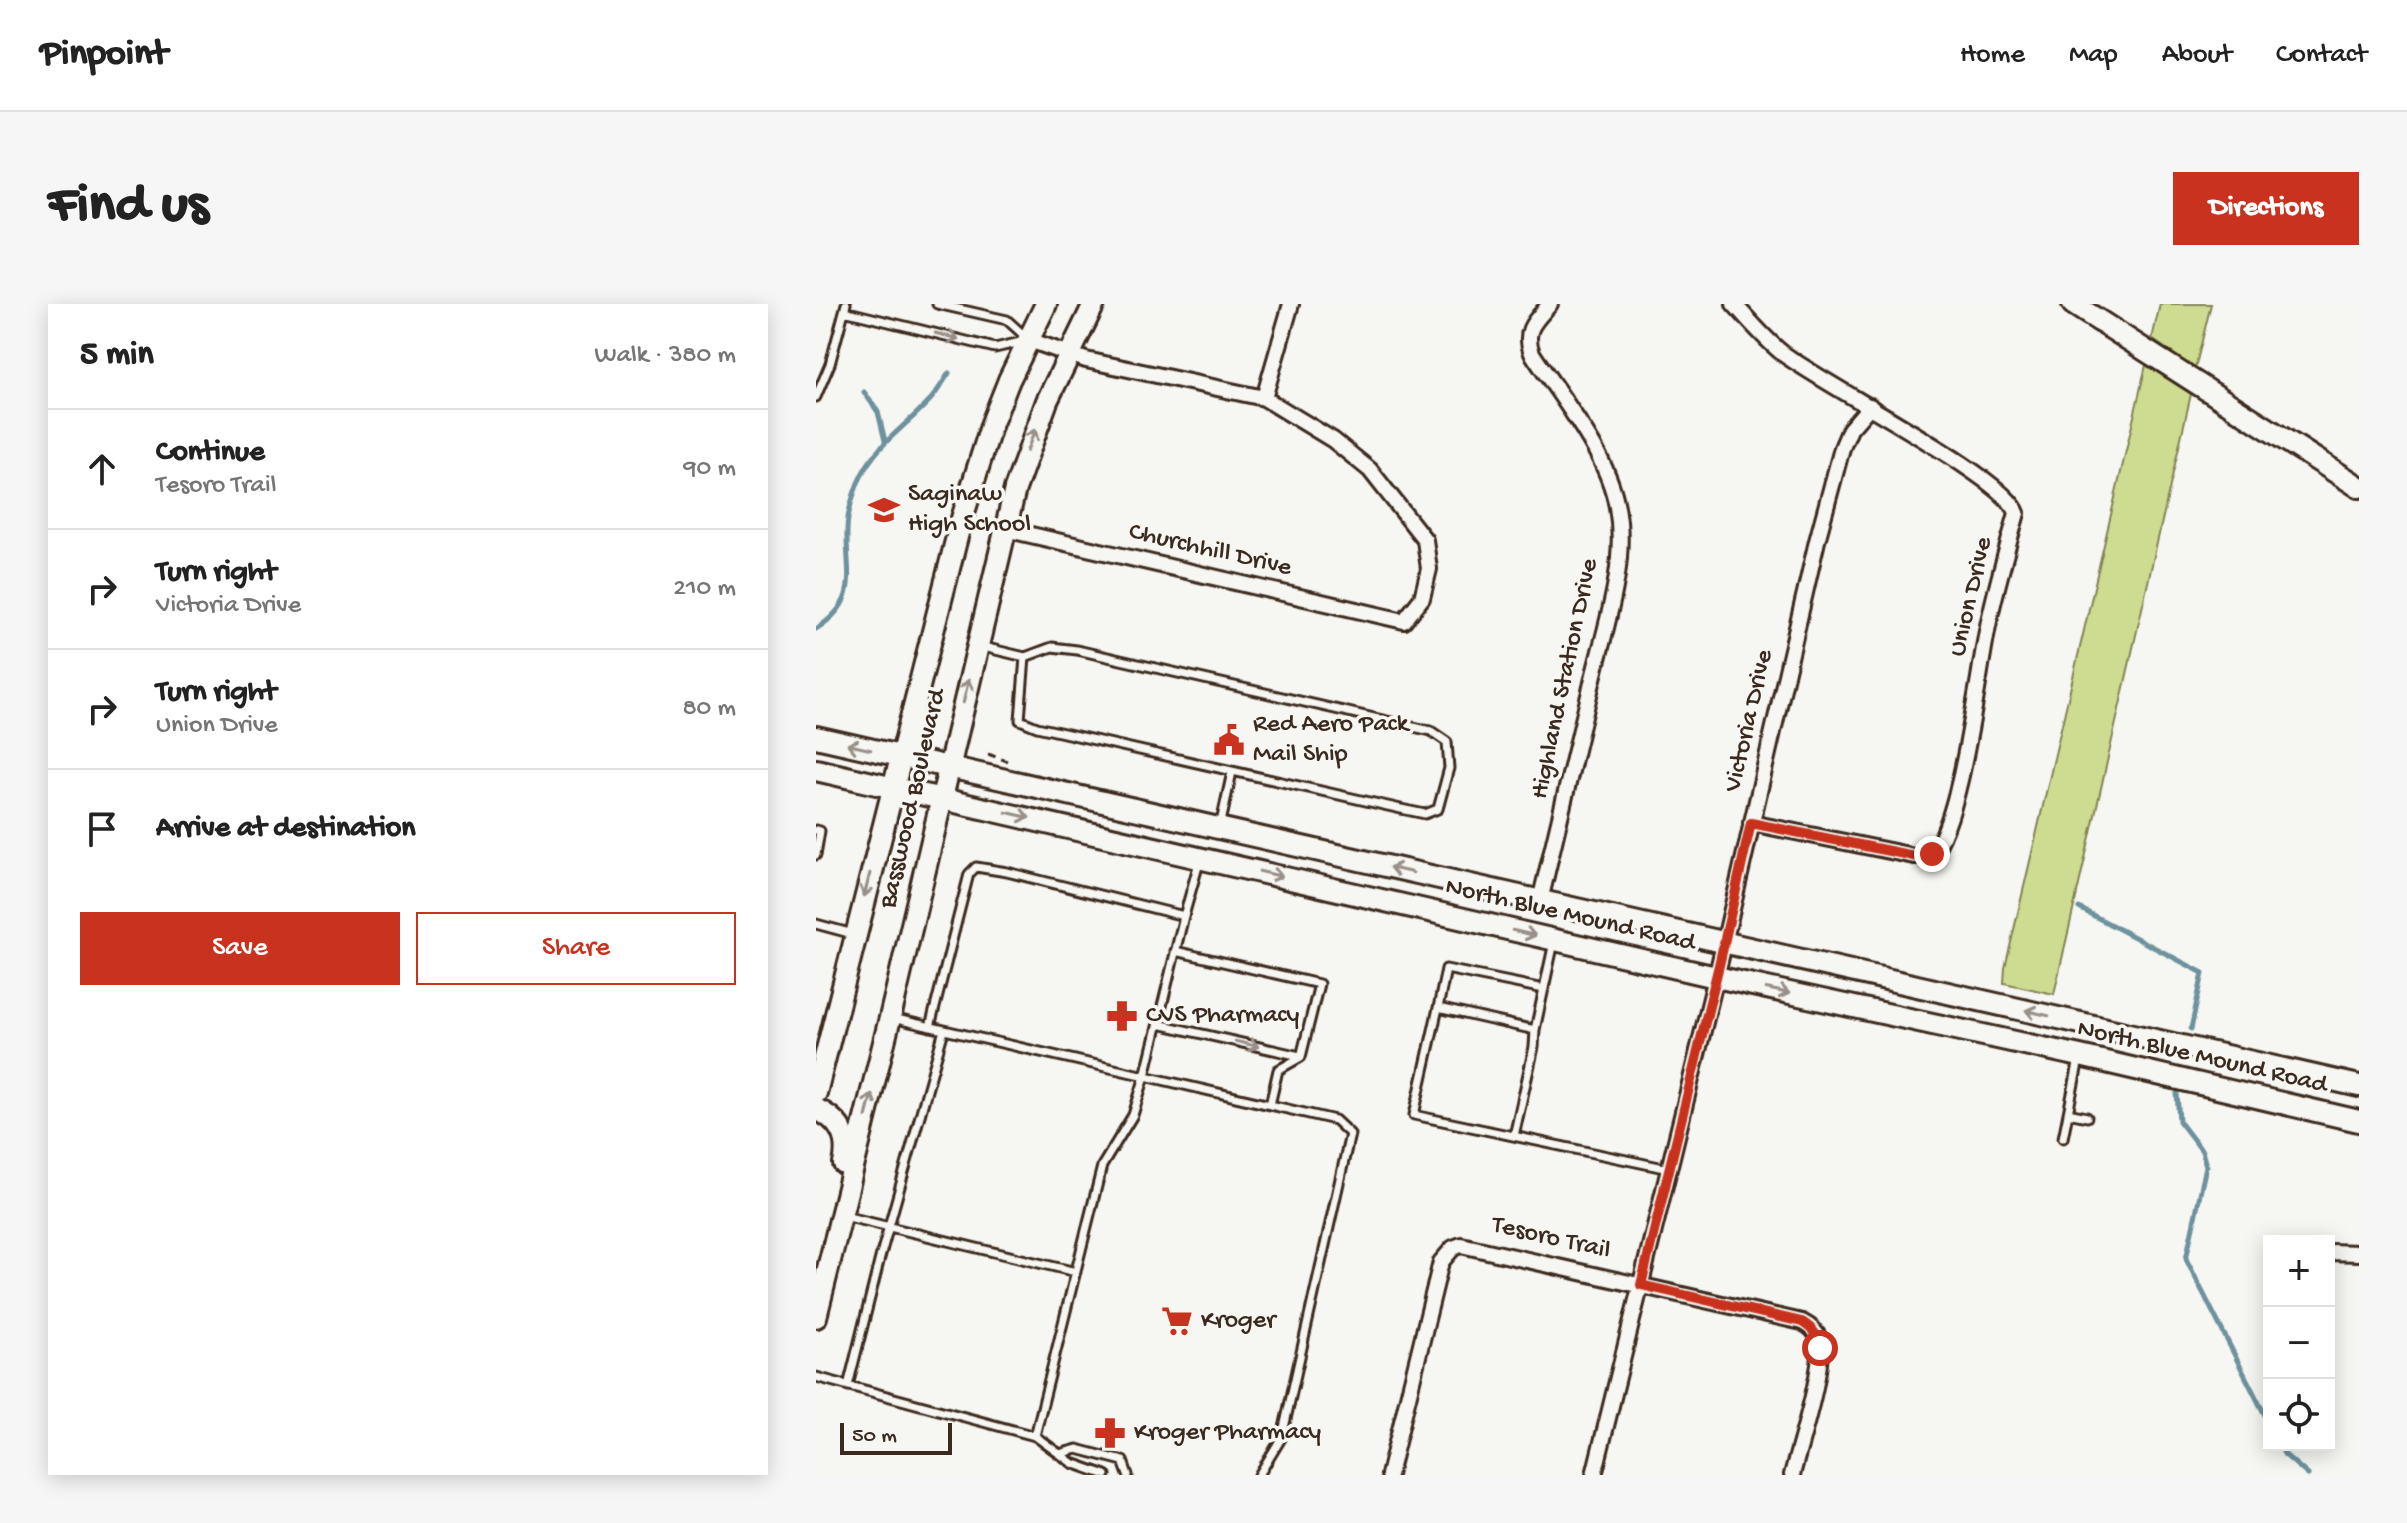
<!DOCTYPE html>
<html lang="en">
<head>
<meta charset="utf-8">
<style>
	:root { --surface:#fff; --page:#f6f6f6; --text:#222; --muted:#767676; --line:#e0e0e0; --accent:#c8321e }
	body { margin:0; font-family:"Gochi Hand",sans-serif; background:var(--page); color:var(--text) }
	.controls { position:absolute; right:24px; bottom:24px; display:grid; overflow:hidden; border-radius:0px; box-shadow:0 4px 20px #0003 }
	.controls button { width:72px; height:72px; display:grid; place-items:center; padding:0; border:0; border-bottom:2px solid var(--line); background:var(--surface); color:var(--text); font:40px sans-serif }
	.scale { position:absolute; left:24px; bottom:20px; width:112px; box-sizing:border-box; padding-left:8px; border:4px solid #3b2a1e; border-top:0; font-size:22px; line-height:28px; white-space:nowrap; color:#3b2a1e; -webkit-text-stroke:6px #f6f6f2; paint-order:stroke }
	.stop { position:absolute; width:24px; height:24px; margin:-18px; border:6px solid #c8321e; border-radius:50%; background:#fff }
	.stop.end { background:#c8321e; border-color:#fff; box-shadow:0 2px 8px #0008 }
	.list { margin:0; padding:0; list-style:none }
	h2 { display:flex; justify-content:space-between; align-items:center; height:104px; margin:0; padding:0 32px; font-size:34px }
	h2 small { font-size:26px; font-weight:400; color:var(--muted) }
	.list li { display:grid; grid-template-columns:52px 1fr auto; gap:24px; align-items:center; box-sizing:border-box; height:120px; padding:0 32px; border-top:2px solid var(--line) }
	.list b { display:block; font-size:30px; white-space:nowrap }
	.list p { margin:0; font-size:26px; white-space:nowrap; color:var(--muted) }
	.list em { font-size:26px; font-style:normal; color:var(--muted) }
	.actions { display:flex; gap:16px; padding:24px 32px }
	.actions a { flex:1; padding:18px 0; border:2px solid var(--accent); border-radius:0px; text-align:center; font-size:28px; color:var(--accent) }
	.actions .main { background:var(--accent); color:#fff }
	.icon { flex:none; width:44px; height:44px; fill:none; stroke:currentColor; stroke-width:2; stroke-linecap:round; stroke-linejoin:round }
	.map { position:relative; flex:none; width:1543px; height:1171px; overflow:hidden; border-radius:0px }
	header { display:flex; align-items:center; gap:48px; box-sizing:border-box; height:112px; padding:0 40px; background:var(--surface); border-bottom:2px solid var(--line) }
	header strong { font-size:38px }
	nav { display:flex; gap:44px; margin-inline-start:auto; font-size:28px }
	.intro { display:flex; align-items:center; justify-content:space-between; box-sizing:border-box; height:192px; padding:0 48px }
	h1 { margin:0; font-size:56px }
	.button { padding:20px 36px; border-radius:0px; background:var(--accent); color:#fff; font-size:28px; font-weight:700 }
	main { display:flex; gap:48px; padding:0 48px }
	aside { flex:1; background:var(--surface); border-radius:0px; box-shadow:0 4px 20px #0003 }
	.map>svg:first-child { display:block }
	.green { fill:#cddc90; stroke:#848357; stroke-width:2 }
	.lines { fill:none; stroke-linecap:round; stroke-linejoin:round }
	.stream { stroke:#6e929d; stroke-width:5 }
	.lane-casing { stroke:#3b2a1e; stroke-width:13 }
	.street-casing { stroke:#3b2a1e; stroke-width:20 }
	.secondary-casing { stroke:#3b2a1e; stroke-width:26 }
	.path { stroke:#3b2a1e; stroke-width:3; stroke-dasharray:8 6; stroke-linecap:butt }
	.lane { stroke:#f6f6f2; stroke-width:7 }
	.street { stroke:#f6f6f2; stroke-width:14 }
	.secondary { stroke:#f6f6f2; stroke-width:20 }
	.oneway { stroke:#989088 }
	.route { stroke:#c8321e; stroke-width:10 }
	.labels { text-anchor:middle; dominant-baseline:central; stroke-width:7; stroke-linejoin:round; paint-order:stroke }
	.poi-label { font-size:26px; fill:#3b2a1e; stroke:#f6f6f2; text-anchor:start }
	.street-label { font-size:26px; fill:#3b2a1e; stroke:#f6f6f2 }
</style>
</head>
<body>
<header>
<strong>Pinpoint</strong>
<nav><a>Home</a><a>Map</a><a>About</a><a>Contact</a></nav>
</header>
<div class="intro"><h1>Find us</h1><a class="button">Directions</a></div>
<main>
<aside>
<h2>5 min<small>Walk · 380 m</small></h2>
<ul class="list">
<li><svg class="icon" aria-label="ahead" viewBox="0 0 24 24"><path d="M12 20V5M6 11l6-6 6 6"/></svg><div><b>Continue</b><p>Tesoro Trail</p></div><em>90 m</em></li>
<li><svg class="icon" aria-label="right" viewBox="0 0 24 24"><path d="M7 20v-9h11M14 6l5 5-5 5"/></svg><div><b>Turn right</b><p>Victoria Drive</p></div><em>210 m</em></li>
<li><svg class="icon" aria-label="right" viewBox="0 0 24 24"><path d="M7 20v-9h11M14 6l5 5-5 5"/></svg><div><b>Turn right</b><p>Union Drive</p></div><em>80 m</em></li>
<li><svg class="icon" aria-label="arrive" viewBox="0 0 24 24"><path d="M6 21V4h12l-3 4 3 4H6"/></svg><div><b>Arrive at destination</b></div></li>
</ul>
<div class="actions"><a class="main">Save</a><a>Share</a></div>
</aside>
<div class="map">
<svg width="1543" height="1171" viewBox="0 0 1543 1171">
	<rect width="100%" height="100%" fill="#f6f6f2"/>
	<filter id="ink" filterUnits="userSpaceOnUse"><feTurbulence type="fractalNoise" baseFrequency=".0125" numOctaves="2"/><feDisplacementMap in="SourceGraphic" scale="16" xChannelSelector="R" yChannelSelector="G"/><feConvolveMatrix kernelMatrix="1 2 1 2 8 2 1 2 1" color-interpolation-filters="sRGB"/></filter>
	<g filter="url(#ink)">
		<path class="green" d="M1344,0H1395L1379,65L1336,35Z
			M1330,61L1375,90L1238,690L1188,679L1189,664Z"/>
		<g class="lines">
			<path class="stream" d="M48,88L62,108L69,137
				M0,325C45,296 30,271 31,227C31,214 34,202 38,190C52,144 85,128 115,95C122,87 127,78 133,69
				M1263,604L1387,669L1375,725
				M1361,789L1363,817L1386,847L1390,862L1370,955L1453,1119
				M1464,1141L1468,1150L1492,1171"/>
			<defs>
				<path id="lane" d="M121,0L191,16L211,34
					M28,7L179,44L209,37
					M0,93L14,60L30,0
					M163,342L209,353L236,343L261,346L615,427L631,438L633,464L622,505L609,510L585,505L221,423L204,416L209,353
					M404,523L416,468
					M0,526L4,527L0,551
					M0,620L37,630
					M359,647L503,680L485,753L462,766L454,801
					M728,685L630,665L622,704L719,726L738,638
					M622,704L598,811L853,865
					M76,714L329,772L368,612L384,555
					M342,720L484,752
					M114,723L153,570L160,563L191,568L368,612
					M1252,809L1271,813
					M698,832L718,743L719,726
					M1247,834L1263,755
					M28,912L260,968
					M0,1073L219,1132L256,1159L290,1171
					M32,1082L64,954L128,726
					M219,1132L286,862L317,811L329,772L519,816L534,830L466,1133L443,1171
					M243,1150L261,1145L307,1157L312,1171"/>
				<path id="street" d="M918,0C933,16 948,34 965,48C1004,79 1191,174 1201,209C1191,245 1181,280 1173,317C1162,367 1146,516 1116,550L1098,552L935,519
					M448,94L475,0
					M189,225L588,317L606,294L613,265L609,236L554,166L517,136L448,94L270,56L213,36
					M724,597C741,526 758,455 775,383C788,326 812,262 801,203C792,150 745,94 716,49C707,26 719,17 734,0
					M1513,948L1543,949
					M573,1171L625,958L637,944L645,941L986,1018C994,1022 1000,1027 1003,1035C1010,1059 983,1143 976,1171
					M778,1171L904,657L1001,237L1026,144L1034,125L1054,102"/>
				<path id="secondary" d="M1257,0L1543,183
					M0,433L1543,782
					M0,466L900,673L1264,752L1543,817
					M0,789L144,221L176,119L193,76L230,0
					M0,805C24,816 34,833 28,860
					M0,1013L74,714L199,185L231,97L278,0"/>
			</defs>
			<use href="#lane" class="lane-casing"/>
			<use href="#street" class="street-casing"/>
			<use href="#secondary" class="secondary-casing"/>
			<path class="path" d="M172,450L191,457"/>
			<use href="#lane" class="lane"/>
			<use href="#street" class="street"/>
			<use href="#secondary" class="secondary"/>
		</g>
		<defs><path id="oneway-shaft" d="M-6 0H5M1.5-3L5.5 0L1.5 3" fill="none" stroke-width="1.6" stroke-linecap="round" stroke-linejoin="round" transform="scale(2)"/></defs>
		<g class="oneway">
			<use href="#oneway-shaft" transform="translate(131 32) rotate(14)"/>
			<use href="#oneway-shaft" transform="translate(215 136) rotate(-69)"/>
			<use href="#oneway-shaft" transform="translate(150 387) rotate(-77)"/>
			<use href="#oneway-shaft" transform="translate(43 443) rotate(-167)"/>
			<use href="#oneway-shaft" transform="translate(202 511) rotate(13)"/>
			<use href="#oneway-shaft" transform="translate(585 566) rotate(-167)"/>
			<use href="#oneway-shaft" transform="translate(455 570) rotate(13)"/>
			<use href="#oneway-shaft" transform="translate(51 581) rotate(104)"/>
			<use href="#oneway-shaft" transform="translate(708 629) rotate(13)"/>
			<use href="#oneway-shaft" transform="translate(962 687) rotate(12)"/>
			<use href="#oneway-shaft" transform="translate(1221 709) rotate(-167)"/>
			<use href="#oneway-shaft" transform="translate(431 740) rotate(13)"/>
			<use href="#oneway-shaft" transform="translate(53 801) rotate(-76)"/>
		</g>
	</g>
	<g class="lines" filter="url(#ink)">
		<path class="route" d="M1004,1044C1002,1031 997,1025 986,1018L825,981L904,657L935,519L1098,552L1116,550"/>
	</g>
	<defs>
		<symbol id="school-bare" viewBox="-9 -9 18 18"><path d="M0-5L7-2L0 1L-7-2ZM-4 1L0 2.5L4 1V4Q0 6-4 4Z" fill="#c8321e" stroke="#f6f6f2" stroke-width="2.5" paint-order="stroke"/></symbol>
		<symbol id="civic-bare" viewBox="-9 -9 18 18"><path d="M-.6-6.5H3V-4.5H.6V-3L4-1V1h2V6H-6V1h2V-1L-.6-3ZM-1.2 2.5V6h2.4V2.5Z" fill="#c8321e" stroke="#f6f6f2" stroke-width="2.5" paint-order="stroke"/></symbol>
		<symbol id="pharmacy-bare" viewBox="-9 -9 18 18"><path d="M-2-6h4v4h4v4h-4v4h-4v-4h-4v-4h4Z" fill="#c8321e" stroke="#f6f6f2" stroke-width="2.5" paint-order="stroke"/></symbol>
		<symbol id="supermarket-bare" viewBox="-9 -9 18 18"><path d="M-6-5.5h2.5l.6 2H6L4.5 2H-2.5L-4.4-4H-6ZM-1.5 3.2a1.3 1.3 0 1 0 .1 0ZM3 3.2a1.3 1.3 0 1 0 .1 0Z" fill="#c8321e" stroke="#f6f6f2" stroke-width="2.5" paint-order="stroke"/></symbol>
	</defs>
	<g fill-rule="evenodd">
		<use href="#school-bare" x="46" y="184" width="44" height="44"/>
		<use href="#civic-bare" x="391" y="414" width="44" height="44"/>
		<use href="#pharmacy-bare" x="284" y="690" width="44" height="44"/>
		<use href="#supermarket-bare" x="339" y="995" width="44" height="44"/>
		<use href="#pharmacy-bare" x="272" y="1107" width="44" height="44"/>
	</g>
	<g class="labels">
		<g class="poi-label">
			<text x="92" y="191">Saginaw<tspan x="92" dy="30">High School</tspan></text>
			<text x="437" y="421">Red Aero Pack<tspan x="437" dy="30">Mail Ship</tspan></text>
			<text x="330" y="712">CVS Pharmacy</text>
			<text x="385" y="1017">Kroger</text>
			<text x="318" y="1129">Kroger Pharmacy</text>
		</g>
		<g class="street-label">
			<text transform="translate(394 247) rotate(13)">Churchhill Drive</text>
			<text transform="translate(1156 293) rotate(-77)">Union Drive</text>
			<text transform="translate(750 375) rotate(-78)">Highland Station Drive</text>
			<text transform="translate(934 417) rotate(-77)">Victoria Drive</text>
			<text transform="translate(98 495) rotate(-77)">Basswood Boulevard</text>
			<text transform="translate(754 612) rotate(13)">North Blue Mound Road</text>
			<text transform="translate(1386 754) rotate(13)">North Blue Mound Road</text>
			<text transform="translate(735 935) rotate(13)">Tesoro Trail</text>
		</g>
	</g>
</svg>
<div class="controls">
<button>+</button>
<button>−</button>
<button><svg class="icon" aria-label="locate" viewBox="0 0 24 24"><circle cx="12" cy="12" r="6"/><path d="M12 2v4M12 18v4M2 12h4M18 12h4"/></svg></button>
</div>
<div class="scale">50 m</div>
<div class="stop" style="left:1004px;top:1044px"></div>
<div class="stop end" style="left:1116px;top:550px"></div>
</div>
</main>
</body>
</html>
